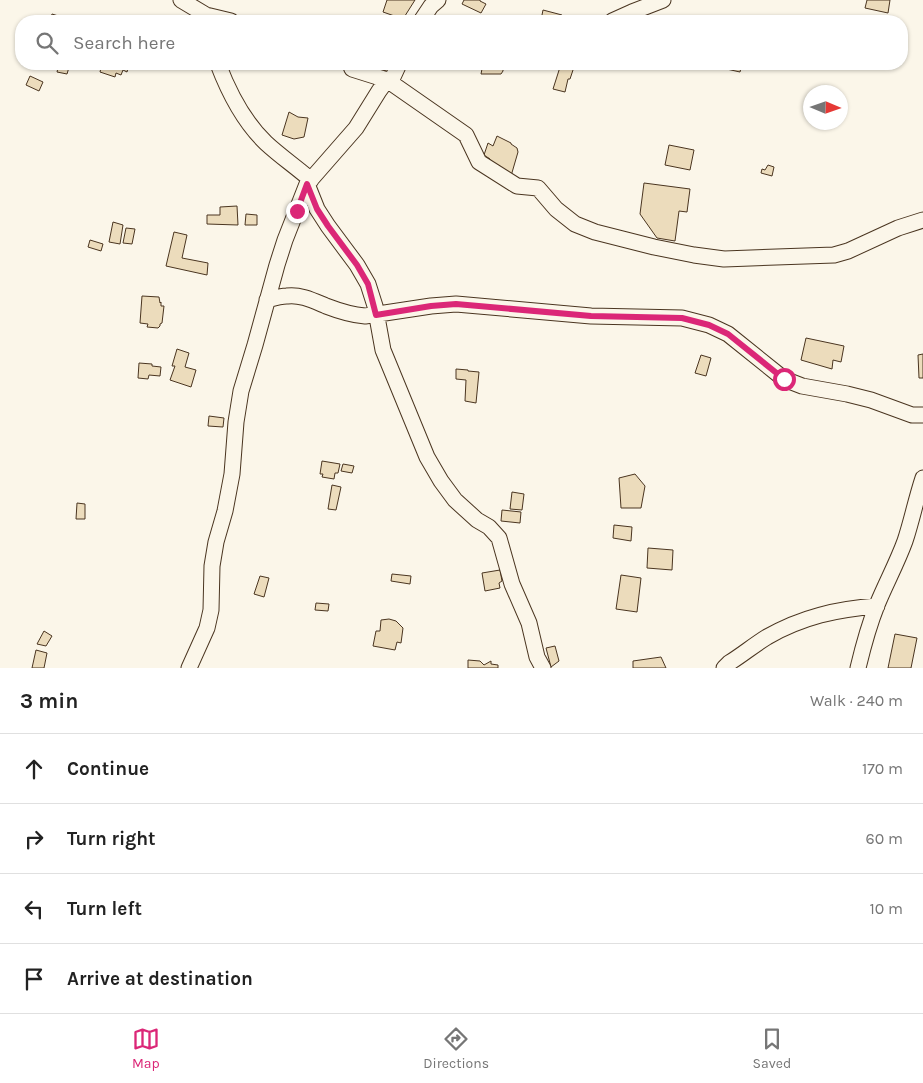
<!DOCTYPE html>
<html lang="en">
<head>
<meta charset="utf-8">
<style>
	:root { --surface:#fff; --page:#f2f2f2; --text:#222; --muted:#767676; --line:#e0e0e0; --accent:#db2777 }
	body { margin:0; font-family:Karla,sans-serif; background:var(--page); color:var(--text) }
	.compass { position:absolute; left:803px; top:85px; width:45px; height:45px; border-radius:50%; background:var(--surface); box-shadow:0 1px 4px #0004; rotate:92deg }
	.stop { position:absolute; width:15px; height:15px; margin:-11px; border:4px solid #db2777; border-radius:50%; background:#fff }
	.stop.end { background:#db2777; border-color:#fff; box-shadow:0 1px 5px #0008 }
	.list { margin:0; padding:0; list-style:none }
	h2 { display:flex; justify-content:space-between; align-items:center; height:65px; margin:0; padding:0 20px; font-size:21px }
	h2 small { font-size:16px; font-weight:400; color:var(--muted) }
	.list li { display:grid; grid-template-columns:32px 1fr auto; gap:15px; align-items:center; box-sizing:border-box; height:70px; padding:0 20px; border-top:1px solid var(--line) }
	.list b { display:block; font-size:19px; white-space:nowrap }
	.list em { font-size:16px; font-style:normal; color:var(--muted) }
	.icon { flex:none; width:28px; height:28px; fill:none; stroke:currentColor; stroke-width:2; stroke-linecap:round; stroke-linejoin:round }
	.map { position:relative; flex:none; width:923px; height:668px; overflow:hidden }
	.search { position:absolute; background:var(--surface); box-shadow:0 1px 4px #0004; left:15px; right:15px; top:15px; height:55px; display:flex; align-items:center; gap:12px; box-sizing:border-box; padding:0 18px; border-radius:20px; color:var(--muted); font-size:19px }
	.sheet { height:345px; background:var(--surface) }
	nav { display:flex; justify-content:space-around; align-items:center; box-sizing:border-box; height:70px; border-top:1px solid var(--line); background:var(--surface); font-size:14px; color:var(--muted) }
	nav a { display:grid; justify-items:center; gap:2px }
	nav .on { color:var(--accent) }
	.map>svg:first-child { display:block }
	.building { fill:#ecdcbc; stroke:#4a3520 }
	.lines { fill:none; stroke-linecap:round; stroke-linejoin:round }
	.minor-casing { stroke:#4a3520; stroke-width:17 }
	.minor { stroke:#fbf6e9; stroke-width:15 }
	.route { stroke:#db2777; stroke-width:6 }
</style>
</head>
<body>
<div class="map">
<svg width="923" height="668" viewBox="0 0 923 668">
	<rect width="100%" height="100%" fill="#fbf6e9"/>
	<path class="building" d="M387,0H415L403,19L383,12Z
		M464,0H480V1L486,4L481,13L462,4Z
		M867,0H890L888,13L865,8Z
		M543,10L562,15L561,21H547L541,20Z
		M52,14L68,19L67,21H50Z
		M59,64H70L67,74L57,72Z
		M102,64H129L127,72L123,70L121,75L116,73L115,77L100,72Z
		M380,64H397L393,74L379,68Z
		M483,64L494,65V64H503V71L501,74H481Z
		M561,64L574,67L570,79H568L565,92L553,89Z
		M723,64H742L740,72L722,68Z
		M30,76L43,82L39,91L26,85Z
		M289,112L298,117L308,118L304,137L294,139L282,135Z
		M497,136L511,143V144L517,148L518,152L511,176L489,164L490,159L484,155L488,143L493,146Z
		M669,145L694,150L690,170L665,165Z
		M768,165L774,167L772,176L761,173L762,169L765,170Z
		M644,183L690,189L687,212L679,211L675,241L657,238L640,214Z
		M237,206L238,225L207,224V215H220V207Z
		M246,214L257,215V225H245Z
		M113,222L123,225L120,244L109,242Z
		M126,228L135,229L132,244L123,243Z
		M174,232L187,235L182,258L208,263L207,275L166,266Z
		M90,240L103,244L101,251L88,247Z
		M142,296L159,297L160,303L161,302V306H164L162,323L160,324V326L158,328L147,327L148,324L140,323Z
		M806,338L844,346L841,362L833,360L832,369L801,360Z
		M177,349L189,353L185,367L196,370L191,387L170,380L175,366H172Z
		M923,354V378H919L918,355Z
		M701,355L711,358L706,376L695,373Z
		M139,363L152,364V366L161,367L160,376L149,375L148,379L138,378Z
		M456,369L468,370V371L479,372L476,403L465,401L466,380L456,379Z
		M209,416L224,418L223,427L208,426Z
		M322,461L340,464L338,473H335L334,479L322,477L323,474H320Z
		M343,464L354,466L352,473L341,471Z
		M635,474L645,486L641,508H621L619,478Z
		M332,485L341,487L336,510L328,509Z
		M512,492L524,494L522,510L510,509Z
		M77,503L85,504V519H76Z
		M502,510L521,512L520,523L501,521Z
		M614,525L632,527L631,541L613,538Z
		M648,548L673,550L672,570L647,568Z
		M500,570L502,581L499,583L500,588L485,591L482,573Z
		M392,574L411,576L410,584L391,581Z
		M621,575L641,578L637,612L616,609Z
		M260,576L269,578L264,597L254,594Z
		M316,603L329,604L328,611L315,610Z
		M389,619L396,621L403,628L401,643L397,642L395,650L373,646L376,631H380L381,620Z
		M44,631L52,636L46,646L37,644Z
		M895,634L917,638L911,668H888Z
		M555,646L559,661L551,667L546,648Z
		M36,650L47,653L44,668H32Z
		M661,657L666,668H633V661Z
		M468,660L480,661L484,665L491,661V664L498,665V668H468Z"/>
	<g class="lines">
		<defs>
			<path id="minor" d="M181,0L206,15L231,21
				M421,21L431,6L438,0
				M612,21L632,12L663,0
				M218,64C229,93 243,121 266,143C280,156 296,167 311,180
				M350,64L352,69L387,80L466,135L479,162L517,186L538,188L556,209L575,224L595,232L654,247L694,255L724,259L834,255L848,251L898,228L923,220
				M307,184L317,209L328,226L357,265L368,284L375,306L383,350L427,457L441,481L455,500L477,520L489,527L499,538L512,584L529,623L537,657L543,668
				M267,300C274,298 280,296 287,296C300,294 314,301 326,306C339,311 351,315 365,316L431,306L456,304L591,316L682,318L709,325L728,334L784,379L802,386L847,394L871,400L912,415H923
				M189,668L207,628L211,610L212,566L216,542L225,511L232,474L236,422L241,391L255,345L277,265L285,240L307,184L356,128L379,91L387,80L393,77L399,64
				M724,668L729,663C742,655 754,645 767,637C802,617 837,609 877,606
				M858,668C863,647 869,625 877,605C886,583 897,563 905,541C912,520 916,499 923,478"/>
		</defs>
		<use href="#minor" class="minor-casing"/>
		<use href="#minor" class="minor"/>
	</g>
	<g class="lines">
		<path class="route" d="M297,211L307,184L317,209L328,226L357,265L368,284L376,315L431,306L456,304L591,316L682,318L709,325L728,334L784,379"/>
	</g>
</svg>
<svg class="compass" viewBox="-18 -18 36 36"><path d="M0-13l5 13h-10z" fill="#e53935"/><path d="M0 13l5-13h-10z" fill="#767676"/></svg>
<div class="stop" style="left:784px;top:379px"></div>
<div class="stop end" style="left:297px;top:211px"></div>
<div class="search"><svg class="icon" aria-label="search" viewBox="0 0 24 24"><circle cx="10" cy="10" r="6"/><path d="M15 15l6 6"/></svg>Search here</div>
</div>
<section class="sheet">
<h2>3 min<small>Walk · 240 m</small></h2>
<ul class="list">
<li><svg class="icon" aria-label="ahead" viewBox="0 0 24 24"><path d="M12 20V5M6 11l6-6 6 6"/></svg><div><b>Continue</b></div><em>170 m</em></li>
<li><svg class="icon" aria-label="right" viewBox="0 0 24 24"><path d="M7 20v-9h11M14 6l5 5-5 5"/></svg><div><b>Turn right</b></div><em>60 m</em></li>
<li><svg class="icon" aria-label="left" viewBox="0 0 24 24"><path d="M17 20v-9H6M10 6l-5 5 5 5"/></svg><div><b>Turn left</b></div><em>10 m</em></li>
<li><svg class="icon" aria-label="arrive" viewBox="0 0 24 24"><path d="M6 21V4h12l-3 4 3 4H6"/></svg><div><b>Arrive at destination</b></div></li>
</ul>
</section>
<nav>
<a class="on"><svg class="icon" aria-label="map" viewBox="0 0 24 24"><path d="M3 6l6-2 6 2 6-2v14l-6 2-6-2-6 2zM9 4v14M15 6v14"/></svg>Map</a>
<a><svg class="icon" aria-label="directions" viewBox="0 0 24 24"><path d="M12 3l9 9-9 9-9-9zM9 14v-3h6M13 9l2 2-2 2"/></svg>Directions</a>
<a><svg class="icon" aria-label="saved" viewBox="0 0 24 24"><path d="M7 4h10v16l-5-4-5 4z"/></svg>Saved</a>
</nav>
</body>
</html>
